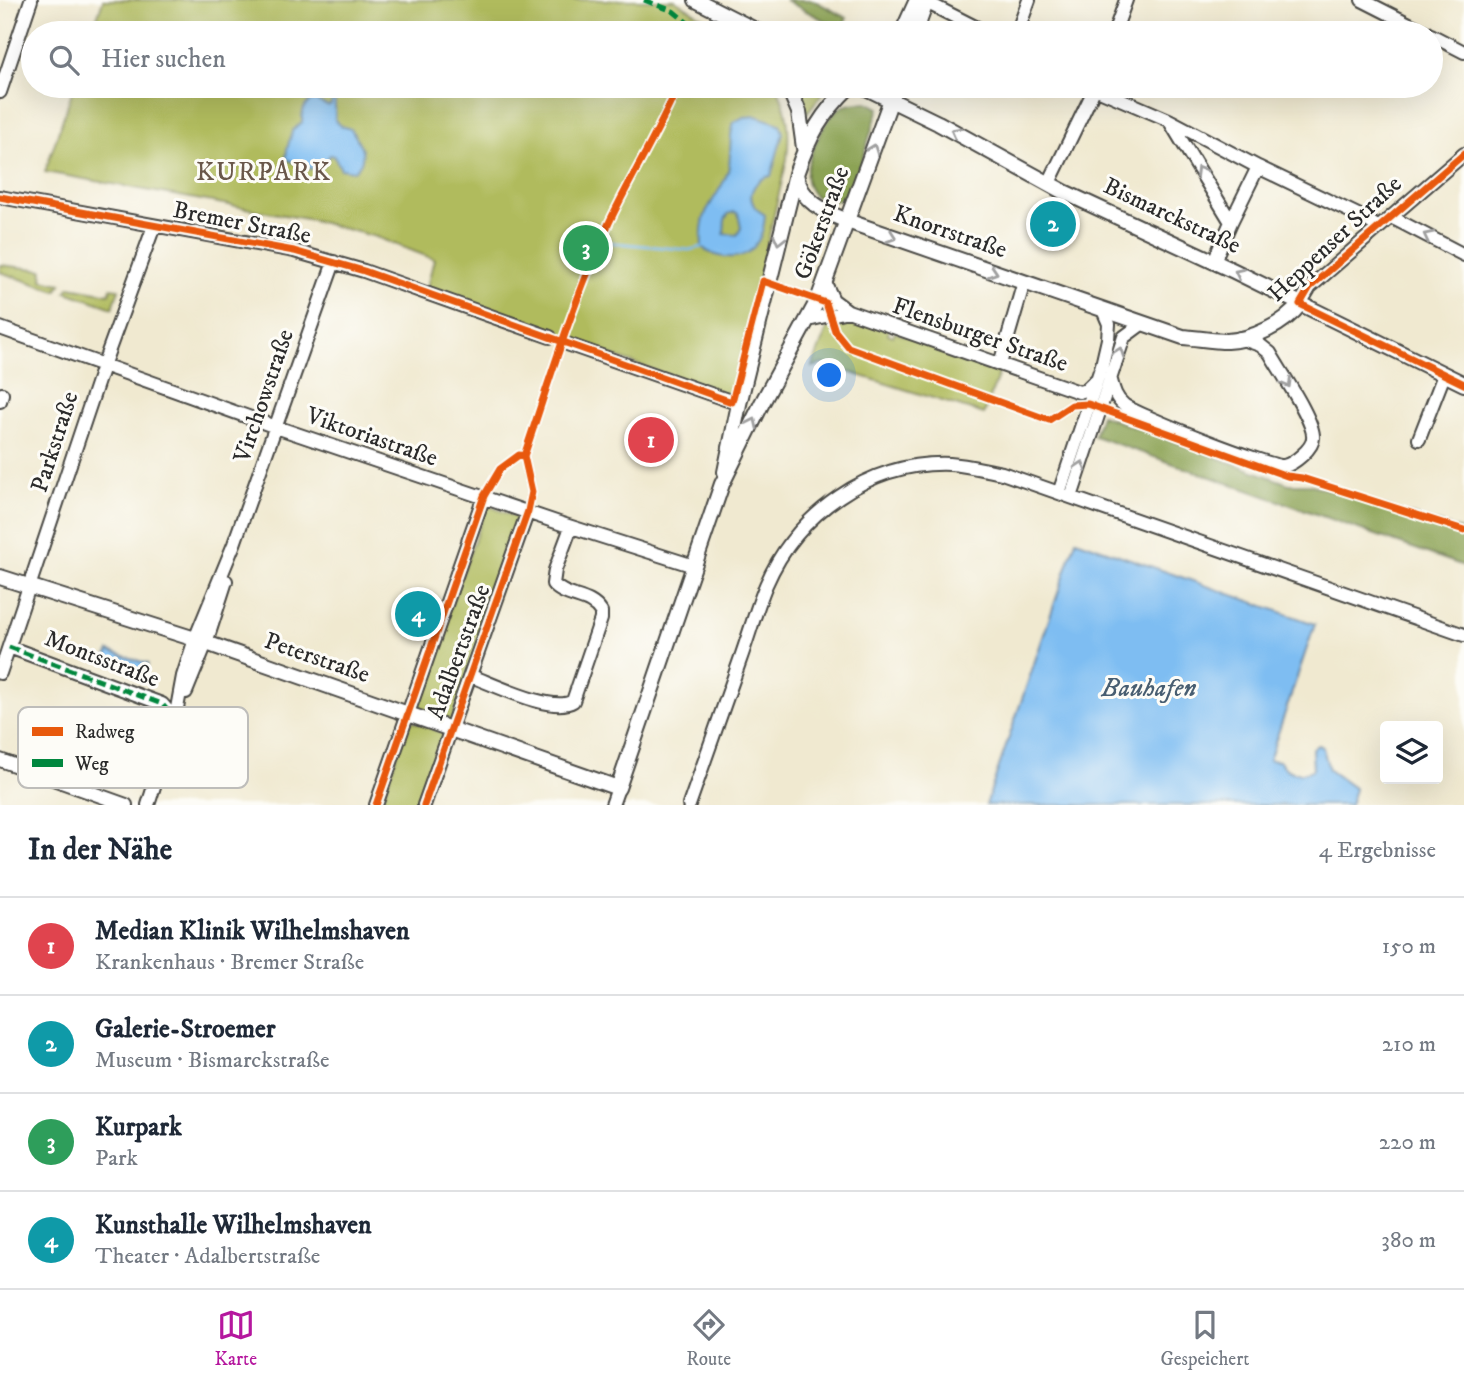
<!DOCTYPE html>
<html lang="de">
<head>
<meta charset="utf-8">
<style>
	:root { --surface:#fff; --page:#f6f6f7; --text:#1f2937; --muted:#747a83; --line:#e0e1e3; --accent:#b5179e }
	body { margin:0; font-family:"IM FELL DW Pica",serif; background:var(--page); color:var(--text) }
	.controls { position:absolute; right:21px; bottom:21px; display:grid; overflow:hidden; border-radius:7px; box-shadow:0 7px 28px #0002 }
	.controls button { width:63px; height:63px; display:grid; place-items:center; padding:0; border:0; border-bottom:2px solid var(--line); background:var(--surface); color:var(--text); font:35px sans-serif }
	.you { position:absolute; left:830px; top:376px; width:24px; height:24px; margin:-18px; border:5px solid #fff; border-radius:50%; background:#1a73e8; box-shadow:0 0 0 10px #1a73e833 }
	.badge { display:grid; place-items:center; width:46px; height:46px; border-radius:50%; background:var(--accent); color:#fff; font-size:23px; font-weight:700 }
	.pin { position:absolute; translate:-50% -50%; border:4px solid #fff; box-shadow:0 2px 7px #0006 }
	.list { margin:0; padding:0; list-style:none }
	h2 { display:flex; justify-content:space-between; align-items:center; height:91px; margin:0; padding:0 28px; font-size:30px }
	h2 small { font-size:23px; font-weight:400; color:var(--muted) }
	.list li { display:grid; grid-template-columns:46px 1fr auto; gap:21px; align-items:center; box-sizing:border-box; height:98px; padding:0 28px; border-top:2px solid var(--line) }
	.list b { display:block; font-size:26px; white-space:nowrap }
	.list p { margin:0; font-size:23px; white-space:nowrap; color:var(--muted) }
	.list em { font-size:23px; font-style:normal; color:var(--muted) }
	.icon { flex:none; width:38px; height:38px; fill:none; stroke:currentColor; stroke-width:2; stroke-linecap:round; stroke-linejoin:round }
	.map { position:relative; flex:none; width:1464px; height:805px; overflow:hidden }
	.search { position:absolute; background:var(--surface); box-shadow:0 7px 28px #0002; left:21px; right:21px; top:21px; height:77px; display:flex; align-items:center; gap:18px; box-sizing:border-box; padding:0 24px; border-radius:38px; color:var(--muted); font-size:26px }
	.sheet { height:483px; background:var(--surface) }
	nav { display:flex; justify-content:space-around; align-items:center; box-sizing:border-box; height:98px; border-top:2px solid var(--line); background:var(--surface); font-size:19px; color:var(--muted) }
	nav a { display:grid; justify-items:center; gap:4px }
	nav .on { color:var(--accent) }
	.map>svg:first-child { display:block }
	.green { fill:#b0bb5d; stroke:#6e7344; stroke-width:2 }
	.forest { fill:#8ca354; stroke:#5c6740; stroke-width:2 }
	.water { fill:#7ebdf2; stroke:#54748e; stroke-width:2; fill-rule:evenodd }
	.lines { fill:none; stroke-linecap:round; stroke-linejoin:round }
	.stream { stroke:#7ebdf2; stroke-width:2.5 }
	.minor-casing { stroke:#494844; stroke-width:16 }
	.major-casing { stroke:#494844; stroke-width:18 }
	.minor { stroke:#fff; stroke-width:12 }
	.major { stroke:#fff; stroke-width:14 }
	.quiet { stroke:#00873e; stroke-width:5; stroke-dasharray:10 5; stroke-linecap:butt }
	.cycleway-casing { stroke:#fdfcf7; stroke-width:11 }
	.cycleway { stroke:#e8590c; stroke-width:7 }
	.oneway { stroke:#a0a0a0 }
	.labels { text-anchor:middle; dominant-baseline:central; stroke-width:6; stroke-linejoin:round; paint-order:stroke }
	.street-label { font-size:24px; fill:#2b2b2b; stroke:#fdfcf7 }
	.neighbourhood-label { font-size:26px; letter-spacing:2px; fill:#69574a; stroke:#fdfcf7 }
	.water-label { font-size:26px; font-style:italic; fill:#485e71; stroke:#fdfcf7 }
	.key { fill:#fdfcf7; stroke:#bebdba; stroke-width:2 }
	.key-label { font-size:19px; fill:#2b2b2b }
</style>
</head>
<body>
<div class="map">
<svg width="1464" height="805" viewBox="0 0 1464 805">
	<rect width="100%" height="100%" fill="#fdfcf7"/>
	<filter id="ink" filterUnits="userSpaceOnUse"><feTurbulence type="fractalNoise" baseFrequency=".0143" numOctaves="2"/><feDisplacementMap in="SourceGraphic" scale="14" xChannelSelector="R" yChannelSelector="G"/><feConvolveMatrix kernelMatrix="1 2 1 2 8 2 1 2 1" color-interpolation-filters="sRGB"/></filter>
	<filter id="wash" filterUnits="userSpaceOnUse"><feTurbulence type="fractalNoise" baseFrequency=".00686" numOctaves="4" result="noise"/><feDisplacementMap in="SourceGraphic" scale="28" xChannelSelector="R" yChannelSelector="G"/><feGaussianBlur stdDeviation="1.57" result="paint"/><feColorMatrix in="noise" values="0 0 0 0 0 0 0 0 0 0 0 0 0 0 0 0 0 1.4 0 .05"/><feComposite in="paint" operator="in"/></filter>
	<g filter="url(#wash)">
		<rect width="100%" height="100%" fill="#f0e9d0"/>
		<path class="green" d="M103,0H675L727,33H92Z
			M74,86H776C789,109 790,133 787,159L733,391L725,395L426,291L434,259L376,237L312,220L45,172Z
			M796,86H828L807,113Z
			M0,265L43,270L42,280L61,284L56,291L0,272Z
			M70,287L109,294L111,288L119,289L113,308L66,292Z
			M835,309L889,329L888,334L893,336L895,332L1000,370L984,414L823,364L812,367Z
			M487,505L523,520L450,725L413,711Z
			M409,720L446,734L420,805H380Z"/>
		<path class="forest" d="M785,0H813L847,18L841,29Z
			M867,102L879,108L852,190C838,208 812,205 807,181C803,163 825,118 840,108C848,103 858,103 867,102Z
			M1101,415L1289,484H1309L1464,531V566L1094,436Z"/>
		<path class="water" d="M332,99L335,100V120L341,126L351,129C360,143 370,158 354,171L341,169L334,156L330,155L323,166L310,169L303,162L295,163L286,159C286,148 290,141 292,131L302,122C302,111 304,102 315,100L327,106L331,105Z
			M756,116L780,124L783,133L771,176C757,178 745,193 755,207C757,211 762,212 765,215C764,227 762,237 754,247C742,262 714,259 702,247C701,234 702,216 710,205C717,193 724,184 728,171C732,155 728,137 734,122L744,117ZM734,212L738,213L741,228L737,235L724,234L725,220L728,214Z
			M1076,540L1315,624L1269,760L1280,761C1286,774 1302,776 1313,769L1312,749L1318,745L1323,748L1329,770L1355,789L1350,805H986Z
			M109,651L148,664L146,672L106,658Z"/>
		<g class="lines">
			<path class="stream" d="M327,86L332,99
				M606,242L689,250L702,247"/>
		</g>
	</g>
	<g filter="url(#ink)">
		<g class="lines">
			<defs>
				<path id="minor" d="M1362,0L1427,33
					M926,2L987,33
					M1017,33L1029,0
					M1114,33L1126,0
					M1431,35L1464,52
					M1090,86L1169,120L1258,167L1366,219L1378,228
					M0,92L31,0
					M1169,120L1231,222
					M1049,183L1096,86
					M0,197L294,251L364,271L550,337
					M1391,217L1464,255
					M1214,261L1231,222L1258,167
					M825,283L833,300L848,311L1079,392L1086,390L1096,380
					M1300,304L1310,287L1464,154
					M808,320L848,311
					M0,328L276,427L559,523L694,566
					M567,344L739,404
					M1000,364L1024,282
					M1110,377C1113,388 1115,398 1124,405C1137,415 1271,468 1284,466C1294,464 1313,448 1313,438C1315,421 1280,371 1270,353L1260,345L1240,338
					M0,401L2,394
					M1419,439L1444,375
					M1059,493L1102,365L1108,339L1109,324L1103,310
					M1071,497L1124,337L1143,323
					M9,647L162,704L175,719
					M0,673L103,366L154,226
					M471,676C493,684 553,714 573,701L601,619V612C590,594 566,599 553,584L555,570L571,527
					M186,692L206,643L226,581
					M175,719L183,676L195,639L234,544L334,262
					M0,760L126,805
					M148,805L178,712
					M376,805L484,496
					M424,805L528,511
					M612,805L618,788
					M689,805C706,757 723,708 740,660C749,635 756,609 766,585C797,513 870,461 950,464C967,465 985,470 1002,473L1464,635"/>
				<path id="major" d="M696,0L761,33
					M902,33L917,0
					M915,33L927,0
					M788,86L799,112L804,148
					M862,86L938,123L1064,192L1234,271L1464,384
					M796,174C800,201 825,212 847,221L1183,337C1197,338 1213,341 1227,341C1252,340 1285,324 1300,304
					M725,472L739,404L796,174C809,136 821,114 850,86
					M0,577L195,639L618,788L722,484L762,403L818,300L896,86"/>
			</defs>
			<use href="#minor" class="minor-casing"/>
			<use href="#major" class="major-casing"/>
			<use href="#minor" class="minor"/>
			<use href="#major" class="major"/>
			<path class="quiet" d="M644,0L673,11L699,32
				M9,647L162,704L175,719"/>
			<defs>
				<path id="cycleway" d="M1464,154L1310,287L1300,304L1464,384
					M0,197L294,251L364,271L732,402L763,281L826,303L835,331L848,347L1049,420L1072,405L1088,404L1287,476L1302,478L1464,530
					M524,456C550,379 574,299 608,225C630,178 658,134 678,86
					M376,805L484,496L500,469L519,455L524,456
					M424,805L528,511L532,492L524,456"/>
			</defs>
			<use href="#cycleway" class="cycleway-casing"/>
			<use href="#cycleway" class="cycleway"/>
		</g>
		<defs><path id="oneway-chevron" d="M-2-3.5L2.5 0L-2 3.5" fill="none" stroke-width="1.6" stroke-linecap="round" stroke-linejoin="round" transform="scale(1.75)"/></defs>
		<g class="oneway">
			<use href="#oneway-chevron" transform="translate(955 132) rotate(-152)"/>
			<use href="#oneway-chevron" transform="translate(873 149) rotate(-70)"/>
			<use href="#oneway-chevron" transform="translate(1200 171) rotate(-121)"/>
			<use href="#oneway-chevron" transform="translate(1428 236) rotate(-153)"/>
			<use href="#oneway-chevron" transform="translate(892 237) rotate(19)"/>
			<use href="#oneway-chevron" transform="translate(779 240) rotate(104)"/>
			<use href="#oneway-chevron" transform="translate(993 272) rotate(18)"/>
			<use href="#oneway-chevron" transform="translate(1239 273) rotate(-154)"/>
			<use href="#oneway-chevron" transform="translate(1119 352) rotate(-71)"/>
			<use href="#oneway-chevron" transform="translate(1287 383) rotate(60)"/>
			<use href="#oneway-chevron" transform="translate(753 423) rotate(-65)"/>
			<use href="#oneway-chevron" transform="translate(1081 466) rotate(-72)"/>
		</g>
	</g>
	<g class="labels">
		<g class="street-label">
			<text transform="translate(1172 216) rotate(25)">Bismarckstraße</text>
			<text transform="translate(242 223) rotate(11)">Bremer Straße</text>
			<text transform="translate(822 223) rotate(-70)">Gökerstraße</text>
			<text transform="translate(950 232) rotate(19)">Knorrstraße</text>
			<text transform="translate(1335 239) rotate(-43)">Heppenser Straße</text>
			<text transform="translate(980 335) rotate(19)">Flensburger Straße</text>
			<text transform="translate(264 396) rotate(-71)">Virchowstraße</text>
			<text transform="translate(372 437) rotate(19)">Viktoriastraße</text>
			<text transform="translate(55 442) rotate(-72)">Parkstraße</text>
			<text transform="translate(459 652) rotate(-70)">Adalbertstraße</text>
			<text transform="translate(317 658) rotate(19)">Peterstraße</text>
			<text transform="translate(102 659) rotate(21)">Montsstraße</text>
		</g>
		<g class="neighbourhood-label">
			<text x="264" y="172">KURPARK</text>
		</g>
		<g class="water-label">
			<text x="1149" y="688">Bauhafen</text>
		</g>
	</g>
	<rect x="18" y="707" width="230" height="81" rx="10" class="key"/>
	<rect x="32" y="727" width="31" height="9" fill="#e8590c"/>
	<rect x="32" y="759" width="31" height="8" fill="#00873e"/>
	<g class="key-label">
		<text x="75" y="738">Radweg</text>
		<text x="75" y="770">Weg</text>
	</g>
</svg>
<div class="controls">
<button><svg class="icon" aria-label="layers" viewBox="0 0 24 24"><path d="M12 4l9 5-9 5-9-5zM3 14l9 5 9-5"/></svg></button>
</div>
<div class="you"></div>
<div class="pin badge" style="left:651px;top:440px;background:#e0444e">1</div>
<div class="pin badge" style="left:1053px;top:224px;background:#0f9aa8">2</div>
<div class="pin badge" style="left:586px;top:248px;background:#2e9e5b">3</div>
<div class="pin badge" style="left:418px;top:614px;background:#0f9aa8">4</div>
<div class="search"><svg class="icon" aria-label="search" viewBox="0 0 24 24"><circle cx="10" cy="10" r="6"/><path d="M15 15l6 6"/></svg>Hier suchen</div>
</div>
<section class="sheet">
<h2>In der Nähe<small>4 Ergebnisse</small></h2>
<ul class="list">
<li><span class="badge" style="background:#e0444e">1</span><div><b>Median Klinik Wilhelmshaven</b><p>Krankenhaus · Bremer Straße</p></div><em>150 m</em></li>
<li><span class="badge" style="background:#0f9aa8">2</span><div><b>Galerie-Stroemer</b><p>Museum · Bismarckstraße</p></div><em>210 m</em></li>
<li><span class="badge" style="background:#2e9e5b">3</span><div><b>Kurpark</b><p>Park</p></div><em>220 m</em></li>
<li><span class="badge" style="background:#0f9aa8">4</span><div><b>Kunsthalle Wilhelmshaven</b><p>Theater · Adalbertstraße</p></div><em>380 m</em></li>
</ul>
</section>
<nav>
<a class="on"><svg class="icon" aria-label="map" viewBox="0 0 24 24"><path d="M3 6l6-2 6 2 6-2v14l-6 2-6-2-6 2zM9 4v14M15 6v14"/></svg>Karte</a>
<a><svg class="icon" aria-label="directions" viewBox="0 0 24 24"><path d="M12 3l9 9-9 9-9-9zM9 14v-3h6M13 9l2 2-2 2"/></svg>Route</a>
<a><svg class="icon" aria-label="saved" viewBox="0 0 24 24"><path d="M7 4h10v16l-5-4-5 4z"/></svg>Gespeichert</a>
</nav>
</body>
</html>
